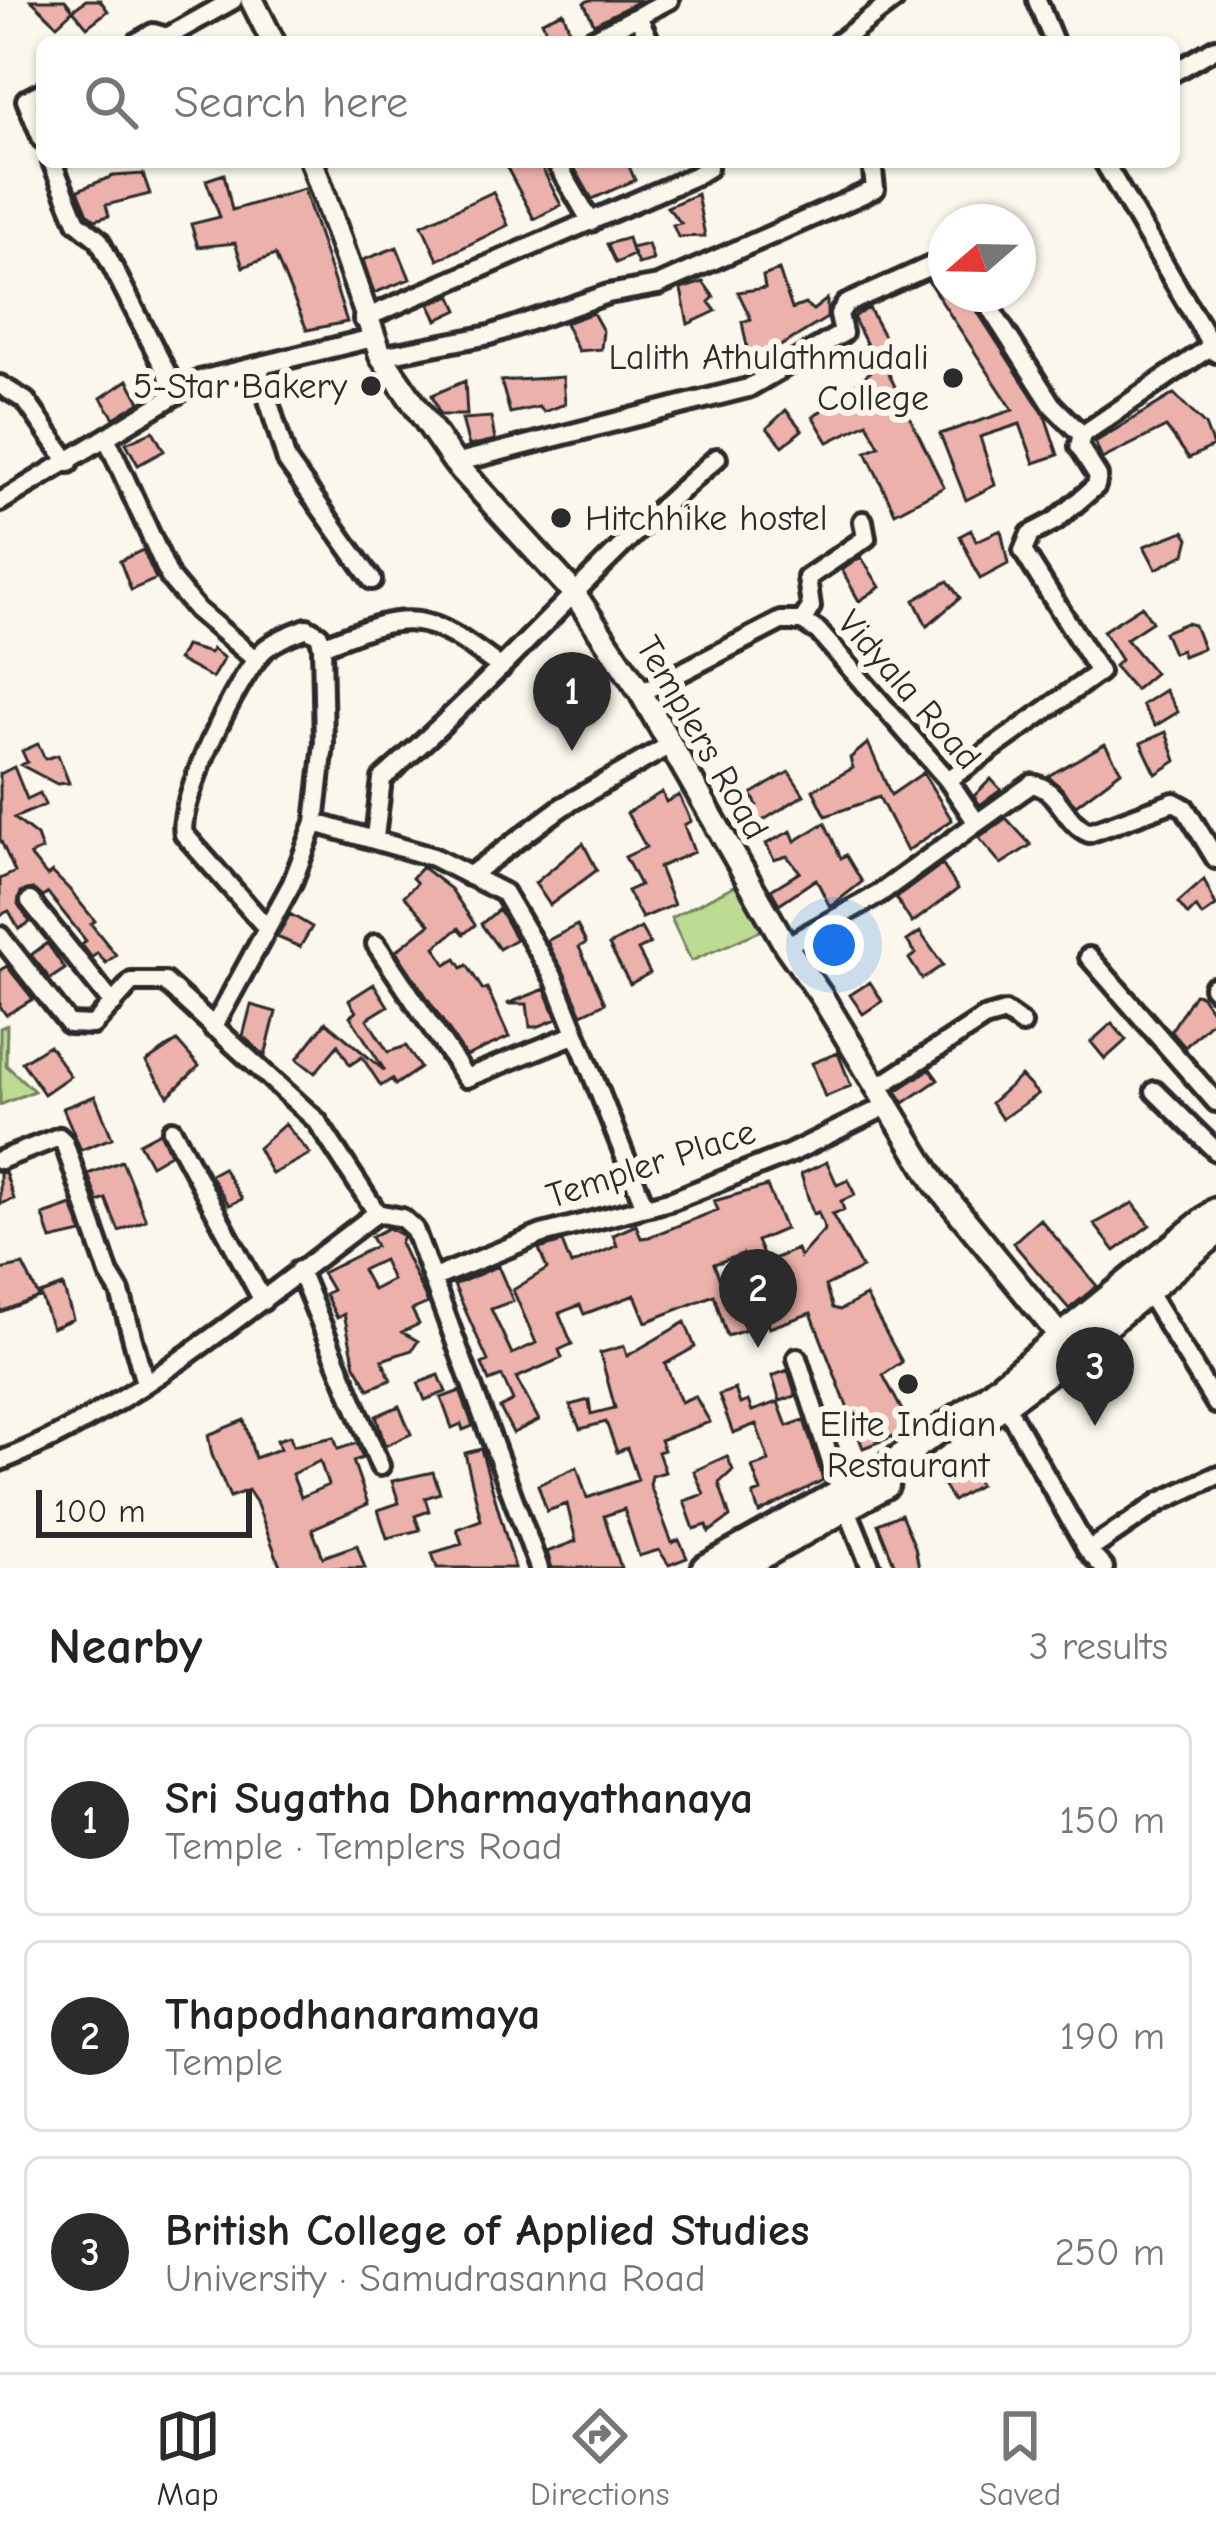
<!DOCTYPE html>
<html lang="en">
<head>
<meta charset="utf-8">
<style>
	:root { --surface:#fff; --page:#f6f6f6; --text:#222; --muted:#767676; --line:#e0e0e0; --accent:#2b2b2b }
	body { margin:0; font-family:"Comic Neue",sans-serif; background:var(--page); color:var(--text) }
	.compass { position:absolute; left:928px; top:204px; width:108px; height:108px; border-radius:50%; background:var(--surface); box-shadow:0 3px 9px #0004; rotate:250deg }
	.scale { position:absolute; left:36px; bottom:30px; width:216px; box-sizing:border-box; padding-left:12px; border:6px solid #2b2b2b; border-top:0; font-size:33px; line-height:42px; white-space:nowrap; color:#2b2b2b; -webkit-text-stroke:9px #fbf7ec; paint-order:stroke }
	.you { position:absolute; left:834px; top:945px; width:42px; height:42px; margin:-30px; border:9px solid #fff; border-radius:50%; background:#1a73e8; box-shadow:0 0 0 18px #1a73e833 }
	.badge { display:grid; place-items:center; width:78px; height:78px; border-radius:50%; background:var(--accent); color:#fff; font-size:39px; font-weight:700 }
	.pin { position:absolute; translate:-50% -99px; filter:drop-shadow(0 3px 6px #0008) }
	.pin::after { content:''; position:absolute; top:63px; width:42px; height:36px; background:inherit; clip-path:polygon(0 0,100% 0,50% 100%) }
	.list { margin:0; padding:0; list-style:none }
	h2 { display:flex; justify-content:space-between; align-items:center; height:156px; margin:0; padding:0 48px; font-size:51px }
	h2 small { font-size:39px; font-weight:400; color:var(--muted) }
	.list li { display:grid; grid-template-columns:78px 1fr auto; gap:36px; align-items:center; box-sizing:border-box; height:192px; margin:0 24px 24px; padding:0 24px; border:3px solid var(--line); border-radius:18px }
	.list b { display:block; font-size:45px; white-space:nowrap }
	.list p { margin:0; font-size:39px; white-space:nowrap; color:var(--muted) }
	.list em { font-size:39px; font-style:normal; color:var(--muted) }
	.icon { flex:none; width:66px; height:66px; fill:none; stroke:currentColor; stroke-width:2; stroke-linecap:round; stroke-linejoin:round }
	.map { position:relative; flex:none; width:1216px; height:1568px; overflow:hidden }
	.search { position:absolute; background:var(--surface); box-shadow:0 3px 9px #0004; left:36px; right:36px; top:36px; height:132px; display:flex; align-items:center; gap:30px; box-sizing:border-box; padding:0 42px; border-radius:18px; color:var(--muted); font-size:45px }
	.sheet { height:804px; background:var(--surface) }
	nav { display:flex; justify-content:space-around; align-items:center; box-sizing:border-box; height:168px; border-top:3px solid var(--line); background:var(--surface); font-size:33px; color:var(--muted) }
	nav a { display:grid; justify-items:center; gap:6px }
	nav .on { color:var(--accent) }
	.map>svg:first-child { display:block }
	.green { fill:#bddb93; stroke:#74835f; stroke-width:3 }
	.building { fill:#ecb1ab; stroke:#2b2b2b; stroke-width:3; fill-rule:evenodd }
	.lines { fill:none; stroke-linecap:round; stroke-linejoin:round }
	.minor-casing { stroke:#2b2b2b; stroke-width:26 }
	.major-casing { stroke:#2b2b2b; stroke-width:30 }
	.highway-casing { stroke:#2b2b2b; stroke-width:33 }
	.minor { stroke:#fbf7ec; stroke-width:16 }
	.major { stroke:#fbf7ec; stroke-width:21 }
	.highway { stroke:#fbf7ec; stroke-width:24 }
	.poi-dot { fill:#2b2b2b; stroke:#fbf7ec; stroke-width:4.5 }
	.labels { text-anchor:middle; dominant-baseline:central; stroke-width:12; stroke-linejoin:round; paint-order:stroke }
	.poi-label { font-size:36px; fill:#2b2b2b; stroke:#fbf7ec; text-anchor:end }
	.street-label { font-size:36px; fill:#2b2b2b; stroke:#fbf7ec }
</style>
</head>
<body>
<div class="map">
<svg width="1216" height="1568" viewBox="0 0 1216 1568">
	<rect width="100%" height="100%" fill="#fbf7ec"/>
	<filter id="ink" filterUnits="userSpaceOnUse"><feTurbulence type="fractalNoise" baseFrequency=".00833" numOctaves="2"/><feDisplacementMap in="SourceGraphic" scale="24" xChannelSelector="R" yChannelSelector="G"/><feConvolveMatrix kernelMatrix="1 2 1 2 8 2 1 2 1" color-interpolation-filters="sRGB"/></filter>
	<g filter="url(#ink)">
		<path class="green" d="M736,885L762,930L691,961L671,918Z
			M7,1025L6,1065L34,1091L0,1105V1028Z"/>
		<path class="building" d="M31,0H65L73,10L57,25Z
			M86,0H100L108,11L87,27L73,10Z
			M590,0H641L594,24L584,3Z
			M563,12L574,42H551L542,21Z
			M504,162H539L561,205L534,219Z
			M571,162H627L635,180L592,199Z
			M143,174L150,194L106,205L109,216L95,220L88,214L78,190L113,176Z
			M224,174L232,210L304,189L347,322L307,330L275,255L243,267L235,243L198,247L191,224L220,217L206,180Z
			M493,192L508,225L438,260L422,225Z
			M697,194L705,236L678,237L673,225L681,223L667,207Z
			M628,238L633,255L616,263L607,244Z
			M648,244L653,260L638,264L631,248Z
			M397,247L410,279L374,293L363,260Z
			M779,270L792,309L805,304L813,310L827,299V318L744,368L748,352L742,322L751,319L738,292L765,288L763,276Z
			M946,273V294H962L973,305L1045,416L1058,455L1034,463L1020,424L980,437L995,485L966,500L940,434L1013,410L928,281Z
			M703,282L714,297L709,302L716,311L688,324L681,289Z
			M451,295L458,310L437,320L429,304Z
			M869,308L893,353L875,361L853,317Z
			M593,313L603,331L601,349L578,351L565,323Z
			M883,362L944,487L895,513L866,452L879,446L867,423L828,442L813,417Z
			M563,377L565,404L544,412L539,407L510,413L501,381Z
			M128,380L140,402L114,418L101,398Z
			M465,381L467,415H440L432,395Z
			M1174,394L1205,425L1213,446L1189,458L1166,427L1102,459L1095,442Z
			M786,410L802,430L783,446L767,428Z
			M491,417L495,440L469,446L462,419Z
			M153,431L164,451L138,465L126,443Z
			M971,530L976,541L1001,530L1008,564L980,579L960,536Z
			M1184,531L1189,538L1185,554L1156,569L1144,546Z
			M143,550L156,579L131,590L120,561Z
			M861,557L880,587L859,601L842,570Z
			M948,581L960,598L927,626L914,600Z
			M1142,606L1152,622L1126,639L1155,673L1135,690L1114,666L1121,660L1103,631Z
			M1186,623L1194,625L1203,648L1183,656L1181,650L1173,653L1164,632Z
			M185,646L210,653L212,649L224,658L212,678L178,660Z
			M1165,690L1178,712L1155,726L1142,705Z
			M1166,732L1176,761L1156,774L1141,743Z
			M868,743L891,795L923,773L952,820L907,851L879,797L826,816L813,790L853,768L850,758Z
			M38,744L45,759L58,755L69,783L57,784L21,765L27,762L22,751Z
			M1105,744L1121,771L1076,805L1048,776Z
			M14,767L27,799L40,793L45,805L14,818L37,836L42,850L30,855L47,876L52,872L69,889L95,921L91,924L116,955L106,963L97,953L92,958L82,945L86,941L48,893L43,897L33,889L21,892L18,904L30,922L19,929L9,911L0,915V879L15,872L0,839V774Z
			M789,772L804,795L754,826L761,839L746,845L731,821L757,805L751,794Z
			M991,779L1001,790L980,805L974,796Z
			M662,792L666,802L679,795L691,821L684,825L694,852L659,867L674,905L642,918L627,891L640,885L625,857L646,847L627,813Z
			M1006,818L1031,845L1001,864L979,838Z
			M825,823L841,858L846,855L862,882L830,907L816,879L779,904L771,890L800,872L787,856L774,860L766,844L791,831L795,841Z
			M583,843L597,870L550,905L535,883Z
			M942,864L958,889L912,923L896,898Z
			M422,867L451,889L475,925L464,934L459,928L435,947L446,965L456,959L462,968L467,965L483,990L487,988L509,1037L466,1056L396,951L430,924L404,896L417,883L412,878Z
			M1204,880L1216,906L1202,916L1196,907L1188,915L1178,903Z
			M499,909L516,939L499,949L481,924Z
			M290,914L312,927L300,947L277,937Z
			M577,925L586,943L579,947L605,1003L582,1014L547,941Z
			M641,928L650,944L638,950L650,973L630,984L609,945Z
			M920,932L943,965L922,979L909,959L916,954L907,941Z
			M47,943L65,969L50,979L31,955Z
			M7,966L33,999L6,1015L0,1006V970Z
			M870,982L882,1001L863,1014L850,995Z
			M374,984L388,1006L367,1019L388,1052L406,1046L420,1068L395,1085L392,1079L381,1086L362,1057L350,1065L338,1045L315,1073L297,1059L326,1022L385,1071L350,1016L356,1012L349,1000Z
			M545,989L557,1019L537,1027H530L527,1004H507Z
			M1194,994L1201,995L1216,1017L1185,1047L1171,1031Z
			M251,1005L276,1012L265,1056L243,1036Z
			M1112,1023L1126,1040L1105,1059L1091,1042Z
			M177,1041L199,1066L168,1096L146,1062Z
			M49,1045L70,1076L44,1094L22,1062Z
			M838,1053L851,1086L825,1097L812,1063Z
			M930,1069L938,1080L904,1103L896,1091Z
			M1021,1076L1038,1094L1002,1119L991,1103Z
			M95,1096L112,1138L81,1150L63,1108Z
			M285,1124L310,1154L272,1174L258,1148Z
			M160,1132L170,1154L151,1165L139,1143Z
			M122,1161L146,1220L119,1231L106,1199L98,1202L88,1174Z
			M827,1162L837,1185L848,1180L855,1195L841,1201L844,1210L832,1214L862,1268L825,1286L833,1308L840,1310L866,1296L902,1362L883,1375L912,1429L863,1448L811,1313L769,1328L743,1254L714,1264L731,1309L739,1306L746,1330L727,1336L714,1295L646,1322L635,1295L584,1314L580,1305L559,1313L572,1344L559,1350L562,1358L516,1378L539,1420L513,1433L500,1408L513,1401L502,1376L489,1381L482,1364L488,1361L454,1285L498,1266L513,1301L491,1309L512,1354L536,1343L513,1290L547,1269L539,1249L562,1242L571,1265L617,1246L613,1235L636,1225L641,1238L649,1237L718,1210L714,1201L767,1186L785,1229L757,1241L766,1262L797,1249L800,1257L825,1229L818,1212L813,1214L801,1174Z
			M223,1168L242,1199L229,1205L210,1175Z
			M5,1172L14,1199L0,1204V1173Z
			M1133,1203L1150,1225L1115,1251L1094,1224Z
			M72,1205L82,1233L51,1240L43,1215Z
			M1040,1219L1097,1286L1069,1309L1013,1243Z
			M388,1228L403,1236L400,1243L428,1303L412,1310L419,1324L402,1332L418,1341L412,1350L382,1360L391,1380L369,1389L355,1365L344,1314L337,1318L325,1294L332,1290L322,1273L376,1246L371,1237ZM383,1260L392,1280L373,1290L362,1270Z
			M23,1265L39,1297L0,1312V1270Z
			M63,1286L73,1319L52,1328L40,1294Z
			M685,1322L695,1347L665,1364L681,1402L695,1396L710,1422L660,1440L664,1450L658,1452L665,1472L652,1476L650,1485L672,1543L679,1540L687,1558L669,1565L659,1550L639,1556L624,1509L604,1516L621,1568H552L547,1552L576,1541L567,1504L547,1511L538,1485L577,1467L587,1498L638,1480L627,1448L617,1452L606,1422L580,1429L570,1405L589,1400L591,1414L615,1408L600,1353L624,1346L627,1356Z
			M788,1370L796,1396L780,1401L772,1376Z
			M439,1375L446,1392L425,1400L418,1383Z
			M735,1389L740,1404L748,1401L752,1411L778,1402L787,1426L804,1420L823,1480L759,1513L753,1495L761,1492L752,1467L769,1461L756,1424L733,1433L719,1395Z
			M460,1391L473,1426L463,1430L461,1424L452,1428L441,1398Z
			M399,1406L411,1434L385,1446L376,1416Z
			M244,1420L255,1458L280,1449L277,1440L290,1436L293,1446L334,1437L338,1449L357,1443L363,1458L353,1461L368,1504L312,1529L323,1557L357,1545L365,1568H281L256,1502L248,1490L230,1497L212,1455L208,1435ZM320,1461L328,1485L301,1497L292,1474Z
			M481,1449L515,1568H437L432,1553L462,1544L457,1529L481,1520L465,1453Z
			M727,1456L733,1470L719,1483L730,1517L709,1532L707,1525L694,1529L684,1501L704,1494L694,1471Z
			M966,1462L979,1485L953,1501L939,1478Z
			M433,1472L440,1493L425,1498L429,1511L415,1516L420,1530L387,1538L378,1510L399,1503L392,1481Z
			M901,1514L915,1547L919,1568H896L878,1524Z"/>
		<g class="lines">
			<defs>
				<path id="minor" d="M1037,0L1054,42
					M638,16L650,42
					M137,42L153,33L167,37L233,0
					M587,42L669,0
					M839,42L894,0
					M1174,72L1216,48
					M42,92L26,100L42,139
					M52,162L77,222L99,240L177,393
					M556,162L591,222
					M1104,162L1216,353
					M363,319L695,176L708,168L707,162
					M381,356L490,335L608,294L658,285L875,189L872,162
					M258,367L287,461L372,580
					M0,385L26,401L69,463
					M1082,435L1216,343
					M107,439L170,578L197,610L256,660
					M455,463L748,388L843,333L839,314L846,304L946,259
					M0,502L200,380L373,338
					M802,621L811,607L807,578L866,538L863,521
					M322,646C410,610 425,610 501,668
					M641,693L781,621H802L818,631L948,780L977,823L879,894L786,946
					M948,780L1099,672L1023,551L1030,534L1055,521L1096,486L1098,476L1079,446L1082,435L1052,405L981,294
					M315,823L433,857L504,893L554,978L645,1207
					M977,823L1032,784C1060,789 1064,823 1089,833L1174,802L1185,808L1216,859
					M375,837L382,779C499,678 599,559 717,458
					M469,876L562,807L668,746
					M30,901L113,1004
					M0,936L69,1024L93,1025L132,982H165L317,1121L377,1213L402,1218L414,1229L539,1568
					M376,944L466,1078L576,1034
					M1089,957L1216,1102
					M1213,987L1216,990
					M213,1028L292,883L315,823L324,744L322,646L319,635L307,628C292,634 277,639 265,649C240,672 176,803 184,834L265,926
					M877,1088L984,1018L1005,1012L1022,1024
					M1155,1091L1216,1151
					M172,1130L263,1301
					M0,1160L59,1137L64,1142L109,1274L120,1292L144,1380
					M299,1270L380,1466
					M434,1278L542,1234L673,1200L791,1153L886,1106
					M1147,1291L1216,1404
					M797,1358L841,1493
					M1005,1404L1088,1551L1104,1568
					M0,1461C128,1413 266,1295 377,1213
					M847,1509L871,1568
					M1088,1551L1160,1502L1216,1476"/>
				<path id="major" d="M252,0L273,42
					M312,162L381,356L455,463L574,593L641,693L786,946L822,997L935,1183L1068,1346"/>
				<path id="highway" d="M984,1419L1074,1352L1216,1233
					M705,1568L889,1465L983,1400L1216,1211
					M741,1568L886,1485"/>
			</defs>
			<use href="#minor" class="minor-casing"/>
			<use href="#major" class="major-casing"/>
			<use href="#highway" class="highway-casing"/>
			<use href="#minor" class="minor"/>
			<use href="#major" class="major"/>
			<use href="#highway" class="highway"/>
		</g>
	</g>
	<g class="poi-dot">
		<circle cx="953" cy="378" r="12"/>
		<circle cx="371" cy="386" r="12"/>
		<circle cx="561" cy="518" r="12"/>
		<circle cx="908" cy="1384" r="12"/>
	</g>
	<g class="labels">
		<g class="poi-label">
			<text x="929" y="357">Lalith Athulathmudali<tspan x="929" dy="41">College</tspan></text>
			<text x="347" y="386">5-Star Bakery</text>
			<text x="585" y="518" text-anchor="start">Hitchhike hostel</text>
			<text x="908" y="1424" text-anchor="middle">Elite Indian<tspan x="908" dy="41">Restaurant</tspan></text>
		</g>
		<g class="street-label">
			<text transform="translate(909 690) rotate(49)">Vidyala Road</text>
			<text transform="translate(702 738) rotate(60)">Templers Road</text>
			<text transform="translate(651 1164) rotate(-18)">Templer Place</text>
		</g>
	</g>
</svg>
<svg class="compass" viewBox="-18 -18 36 36"><path d="M0-13l5 13h-10z" fill="#e53935"/><path d="M0 13l5-13h-10z" fill="#767676"/></svg>
<div class="scale">100 m</div>
<div class="you"></div>
<div class="pin badge" style="left:572px;top:751px">1</div>
<div class="pin badge" style="left:758px;top:1348px">2</div>
<div class="pin badge" style="left:1095px;top:1426px">3</div>
<div class="search"><svg class="icon" aria-label="search" viewBox="0 0 24 24"><circle cx="10" cy="10" r="6"/><path d="M15 15l6 6"/></svg>Search here</div>
</div>
<section class="sheet">
<h2>Nearby<small>3 results</small></h2>
<ul class="list">
<li><span class="badge">1</span><div><b>Sri Sugatha Dharmayathanaya</b><p>Temple · Templers Road</p></div><em>150 m</em></li>
<li><span class="badge">2</span><div><b>Thapodhanaramaya</b><p>Temple</p></div><em>190 m</em></li>
<li><span class="badge">3</span><div><b>British College of Applied Studies</b><p>University · Samudrasanna Road</p></div><em>250 m</em></li>
</ul>
</section>
<nav>
<a class="on"><svg class="icon" aria-label="map" viewBox="0 0 24 24"><path d="M3 6l6-2 6 2 6-2v14l-6 2-6-2-6 2zM9 4v14M15 6v14"/></svg>Map</a>
<a><svg class="icon" aria-label="directions" viewBox="0 0 24 24"><path d="M12 3l9 9-9 9-9-9zM9 14v-3h6M13 9l2 2-2 2"/></svg>Directions</a>
<a><svg class="icon" aria-label="saved" viewBox="0 0 24 24"><path d="M7 4h10v16l-5-4-5 4z"/></svg>Saved</a>
</nav>
</body>
</html>
